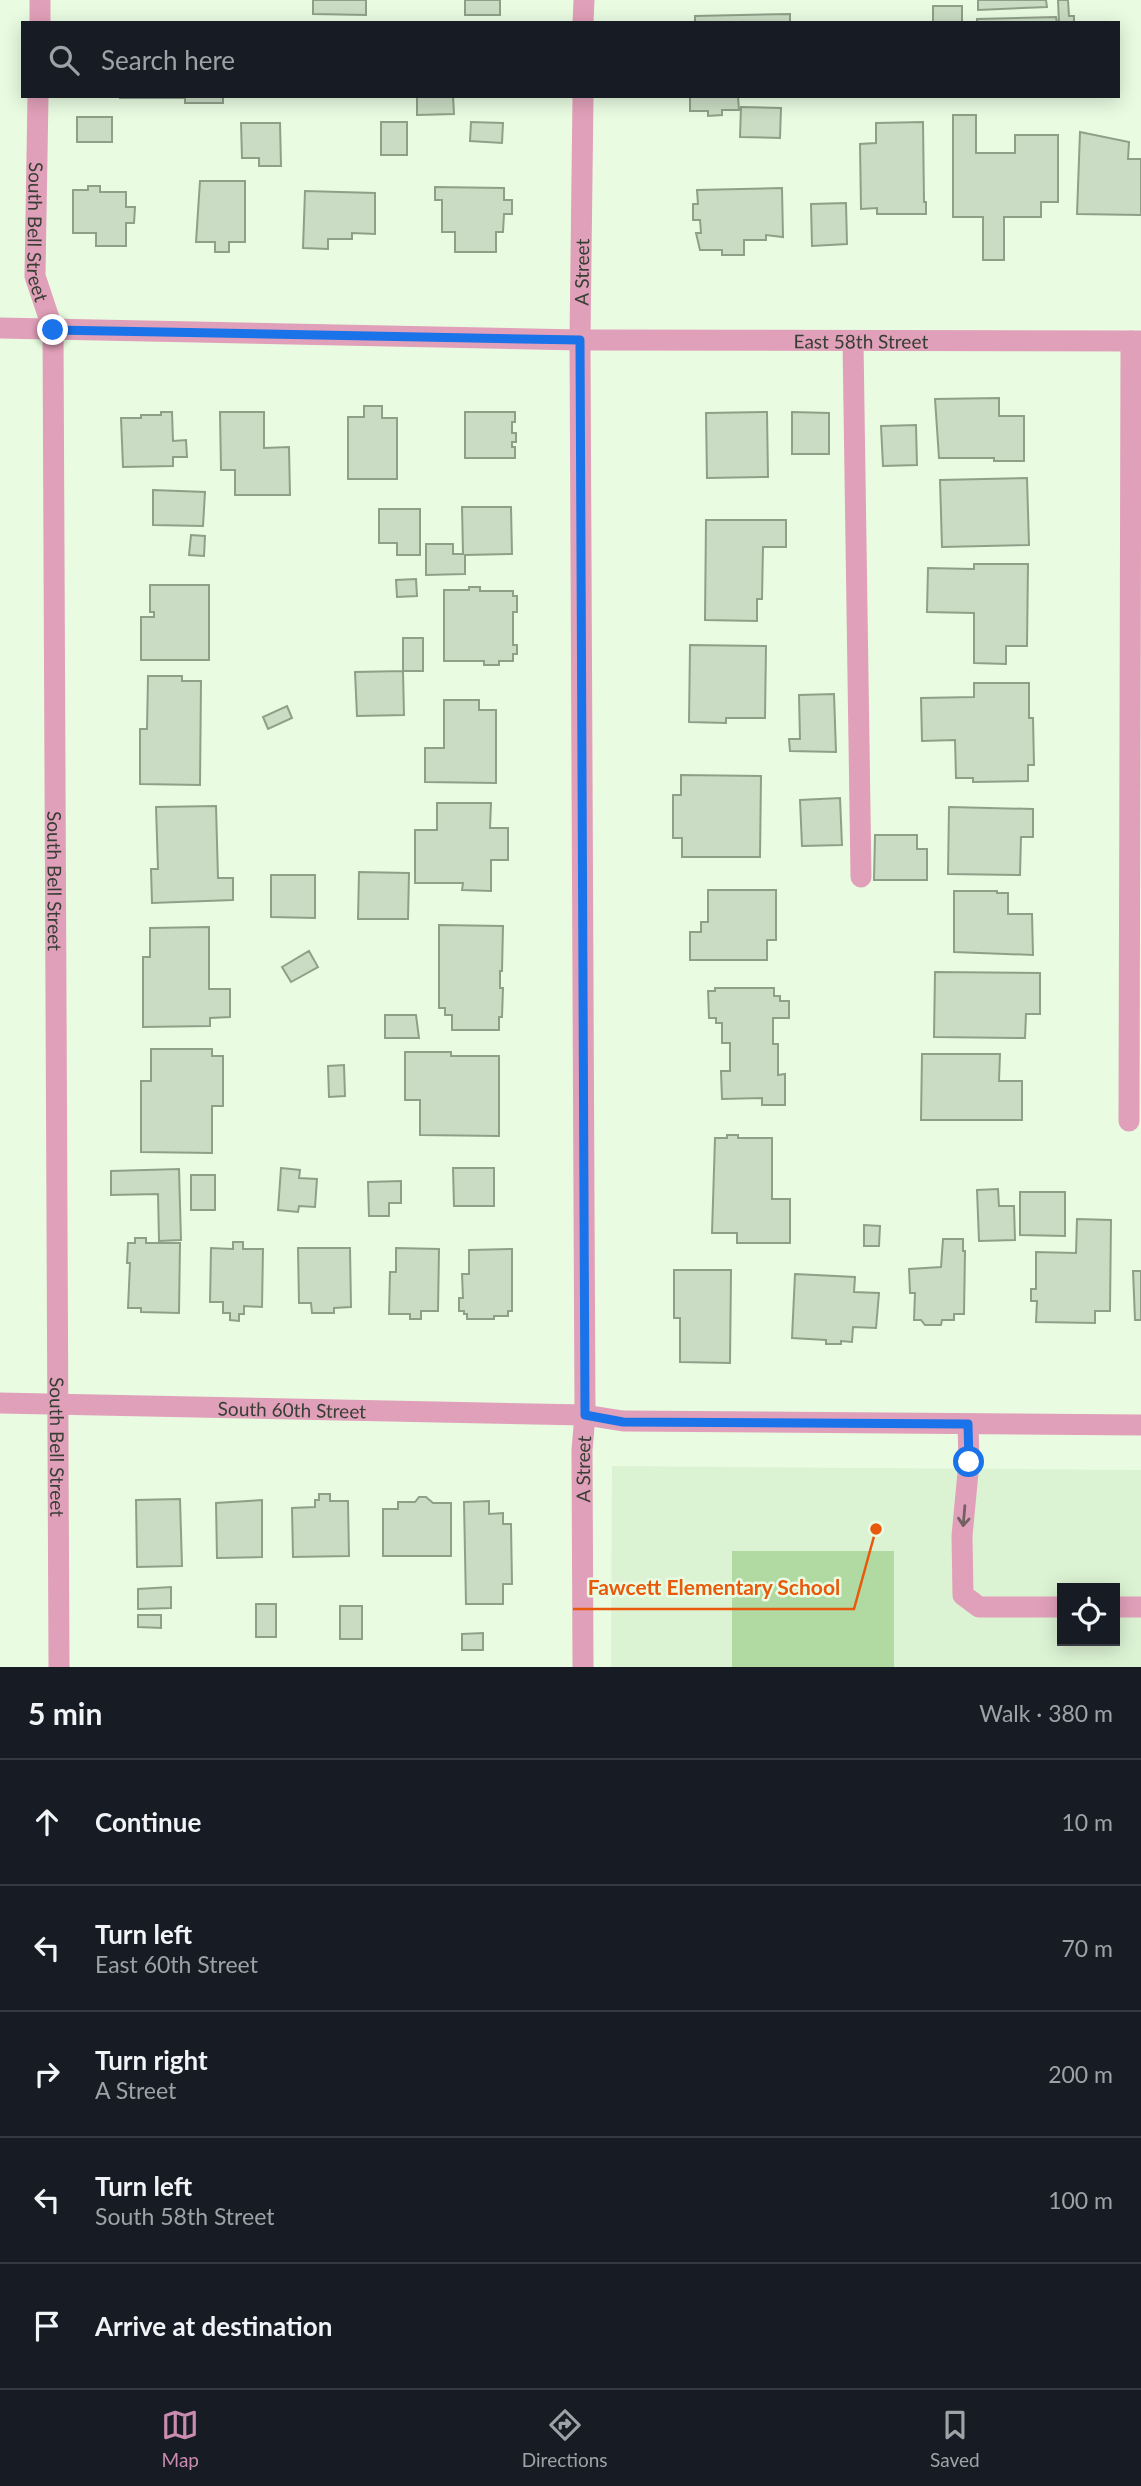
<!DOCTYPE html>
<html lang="en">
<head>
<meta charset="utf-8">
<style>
	:root { --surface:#171b24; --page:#242831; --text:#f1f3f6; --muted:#9ea1a6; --line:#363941; --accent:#ca8bb0 }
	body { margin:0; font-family:Lato,sans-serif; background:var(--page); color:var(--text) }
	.controls { position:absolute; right:21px; bottom:21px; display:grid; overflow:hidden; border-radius:0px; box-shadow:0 4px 18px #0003 }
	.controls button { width:63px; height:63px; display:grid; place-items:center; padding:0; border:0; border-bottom:2px solid var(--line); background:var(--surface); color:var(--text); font:35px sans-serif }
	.stop { position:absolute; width:21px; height:21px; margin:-16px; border:5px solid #1a73e8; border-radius:50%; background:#fff }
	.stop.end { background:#1a73e8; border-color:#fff; box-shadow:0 2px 7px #0008 }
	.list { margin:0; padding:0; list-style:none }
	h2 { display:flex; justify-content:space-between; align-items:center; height:91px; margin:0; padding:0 28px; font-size:30px }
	h2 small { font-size:23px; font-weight:400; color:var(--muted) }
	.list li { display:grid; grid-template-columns:46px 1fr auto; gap:21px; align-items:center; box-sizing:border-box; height:126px; padding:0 28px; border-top:2px solid var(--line) }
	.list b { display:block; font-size:26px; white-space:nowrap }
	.list p { margin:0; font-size:23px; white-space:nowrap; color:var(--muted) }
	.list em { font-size:23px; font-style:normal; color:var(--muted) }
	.icon { flex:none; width:38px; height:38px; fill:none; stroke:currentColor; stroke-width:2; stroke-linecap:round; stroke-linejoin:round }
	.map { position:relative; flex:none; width:1141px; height:1667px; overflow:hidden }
	.search { position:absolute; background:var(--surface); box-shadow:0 4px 18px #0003; left:21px; right:21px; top:21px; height:77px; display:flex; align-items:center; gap:18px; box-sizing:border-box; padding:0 24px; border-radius:0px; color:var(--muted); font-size:26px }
	.sheet { height:721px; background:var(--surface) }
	nav { display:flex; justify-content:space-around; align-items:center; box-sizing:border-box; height:98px; border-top:2px solid var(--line); background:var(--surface); font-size:19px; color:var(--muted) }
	nav a { display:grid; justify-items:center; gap:4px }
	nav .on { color:var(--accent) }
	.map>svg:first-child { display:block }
	.built { fill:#dcf3d3; fill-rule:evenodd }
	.green { fill:#b1d9a2 }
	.building { fill:#cadcc4; stroke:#8fa089; stroke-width:2 }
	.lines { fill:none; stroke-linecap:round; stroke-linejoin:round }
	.minor { stroke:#e1a0b9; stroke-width:21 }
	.oneway { stroke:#726063 }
	.route { stroke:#1a73e8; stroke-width:9 }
	.labels { text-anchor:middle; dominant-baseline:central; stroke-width:5; stroke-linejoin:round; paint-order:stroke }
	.street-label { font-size:19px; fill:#373e34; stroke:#e9fce2 }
	.leader { fill:none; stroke:#e8590c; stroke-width:2.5 }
	.callout-dot { fill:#e8590c; stroke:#e9fce2; stroke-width:2.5 }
	.callout-label { font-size:21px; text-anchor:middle; font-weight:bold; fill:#e8590c; stroke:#e9fce2; stroke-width:5; stroke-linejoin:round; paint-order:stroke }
</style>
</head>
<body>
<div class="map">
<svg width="1141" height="1667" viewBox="0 0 1141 1667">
	<rect width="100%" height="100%" fill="#e9fce2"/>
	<path class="built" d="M612,1466L1141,1470V1667H611ZM1062,1588H1115V1641H1062Z"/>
	<path class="green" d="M732,1551H894V1667H732Z"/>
	<path class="building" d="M313,0H366V15L313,14Z
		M465,0H500V15H465Z
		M978,0H1046L1047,7L978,10Z
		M1058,0H1068L1069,16H1074V23H1059Z
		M933,6H962V23H933Z
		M790,14V23H695V16Z
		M1056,17L1057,23H977V19Z
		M120,96H223V103H185V98H120Z
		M417,96H453L454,114L417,115Z
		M690,96H738L739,110H722V115L708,116V111H690Z
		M741,107L781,108L780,138L740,137Z
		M953,115H976V153H1015V135H1058V202H1041V217H1004V260H983V217H953Z
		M77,117H112V142H77Z
		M381,122H407V155H381Z
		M471,122L503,123L502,143L470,141Z
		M923,122L924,202H926V214H877V208L861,209L860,144L876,143V123Z
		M241,123H280L281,166H259V158H242Z
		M1080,132L1129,142L1128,159H1141V215L1077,214Z
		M200,181H245V242H229V252H215V242H196Z
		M88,186H100V192H126V207H135L134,223H126V246H96V233H73V190H88Z
		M435,187L504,188V200H512V214H504L503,232H496V252H455V232H442V200H435Z
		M782,188L783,237L766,235V240H744V255H722V250H700L696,233H701L700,220H693V204H698L697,190Z
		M305,191L375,193V234L352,233V239H328V249L303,248Z
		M846,203L847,244L812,246L811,204Z
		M999,398V416H1024V461H994V458H939L935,399Z
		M364,406H382V418H397V479H348V417H364Z
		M161,412H172L173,441L186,440L187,457H173V466L123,467L121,418H141V415H161Z
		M220,412H264V448L289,447L290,495H235V470H221Z
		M465,412H515V422H512V433H516V442H512V447H515V458H465Z
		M767,412L768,477L707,478L706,413Z
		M792,412L829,413V454H792Z
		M916,425L917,465L883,466L881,426Z
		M1027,478L1029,545L942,547L940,480Z
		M153,490L205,492L203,526L153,525Z
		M462,507H511L512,554L465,555V574L426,575V544H453V554H463Z
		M379,509H420V555H397V543H379Z
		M706,520H786V547H763L762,599H757V621L705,620Z
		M191,535L205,536L204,556L189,555Z
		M974,564H1028L1027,646H1006V664L974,663V613L927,612L928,568L974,569Z
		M416,579L417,596L397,597L396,580Z
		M150,585H209V660H141V617H154V612H150Z
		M469,587H480V591H513V596H517V612H513V645H517V654H513V661H499V665H484V661H444V590H469Z
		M403,638H423V671H403Z
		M690,645L766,646L765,718H726V723L689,722Z
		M403,671L404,715L357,716L355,672Z
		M148,676H182V681H201L200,785L140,784V729H147Z
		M974,683H1029V718H1033L1034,765H1028V781L973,782V778H956L955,740L922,741L921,698L974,697Z
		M834,694L836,752L790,751L789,739H800L799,695Z
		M444,700H479V710H496V783L425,782V748H444Z
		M287,706L292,718L268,729L263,717Z
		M681,775L761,776L760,857H682V838H673V795H681Z
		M840,798L842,845L802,846L800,800Z
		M437,803H491L490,828H508V860H491V891L462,890L463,883H415V830H437Z
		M216,806L218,878H233V900L152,903L151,869H158L156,807Z
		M949,807L1033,809V837H1021L1020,875L948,874Z
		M875,835H917V849H927V880H874Z
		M359,872L409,873L408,919H358Z
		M271,875H315V918L271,917Z
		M708,890H776V940H767V960H690V932H701V922H708Z
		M954,891H997V893H1008V914H1032L1033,955L954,952Z
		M439,925L503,926L502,971H500V988H503L502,1017H499V1030H452V1015H445V1008H439Z
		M209,927V989H230V1017L210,1018V1026L143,1027V957H150V928Z
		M309,951L318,967L291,982L282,967Z
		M935,972L1040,973V1014H1026L1025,1038L934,1037Z
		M715,988H774V996H780V1001H789V1018H773V1044H778V1075L785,1074V1105H762V1098L722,1099L721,1071H730V1043H722V1023H716V1018H709L708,991H715Z
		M385,1015H416L419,1038H385Z
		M151,1049H212V1056H223V1106H212V1153L141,1152V1081H151Z
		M405,1052H451V1056H499V1136L420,1135V1100H405Z
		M922,1054H1000L999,1081H1022V1120H921Z
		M344,1065L345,1096L329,1097L328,1066Z
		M727,1135H738V1138H772V1199H790V1243H737V1233H712L715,1138H727Z
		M281,1168L300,1170L299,1178L317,1179L315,1207L299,1206L298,1212L278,1210Z
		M453,1168H494V1206H454Z
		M179,1169L181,1240L159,1241L158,1194L111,1195V1171Z
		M191,1175H215V1210H191Z
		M401,1181V1203H389V1216H369L368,1182Z
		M998,1189L999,1206H1014L1015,1240L979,1241L977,1190Z
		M1020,1192H1065V1236L1020,1235Z
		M1077,1219L1111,1220L1110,1311H1095V1323L1036,1322L1037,1301H1031V1289H1036V1252L1076,1253Z
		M864,1225L880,1226L879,1246H864Z
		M135,1238H146V1243H180L179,1313L141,1312V1308H128L130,1263H127L128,1243H135Z
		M943,1239H963V1251H965L964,1314H954V1320H942L941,1325H925L921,1320H914L915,1293H910L909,1269L941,1267Z
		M233,1242H243V1249H263L262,1307L244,1306V1314H239V1321L230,1320V1313H223V1302H210L211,1248L233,1249Z
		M298,1248H350L351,1307L334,1308V1313H312L311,1303H299Z
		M396,1248L439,1249L438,1311H421V1319H410V1314H389L390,1272H396Z
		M512,1249V1311H508V1316H494V1319H467V1314H464V1311H459V1298H463L462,1274H469V1250Z
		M674,1270H731L730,1363L680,1362V1318H674Z
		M1133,1271H1141V1320H1135Z
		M795,1274L855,1277L854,1292L879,1293L876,1328L853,1327L852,1342L841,1341V1344H826V1340L792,1338Z
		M319,1494H330V1501H348L349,1556L293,1557L292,1508L315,1507V1500H319Z
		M419,1497H426L433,1503H451V1556H383V1509H398V1502H415Z
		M180,1499L182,1566L137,1567L136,1500Z
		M262,1500V1557L217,1558L216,1503Z
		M489,1501V1514L503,1513V1524H511L512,1584H503V1604H466L464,1502Z
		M171,1587V1608L138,1609V1589Z
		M256,1604H276V1637H256Z
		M340,1606H362V1639H340Z
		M138,1615H161V1628L138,1627Z
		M483,1633V1650H462V1634Z"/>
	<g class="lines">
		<g class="minor">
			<path d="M40,23V0"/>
			<path d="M583,23L584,0"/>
			<path id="s1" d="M38,96L35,276L53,330L59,1667"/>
			<path id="s2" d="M0,328L580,340L1141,341"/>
			<path d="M853,341L861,877"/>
			<path d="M1129,1121L1131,341"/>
			<path id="s3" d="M0,1403L585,1415L623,1421L1141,1425"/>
			<path d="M968,1424L969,1462L962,1536L963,1595L979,1607H1062"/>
			<path d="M1115,1607H1141"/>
			<path id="s4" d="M583,1667L582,1450L585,1415L580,340L583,96"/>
		</g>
	</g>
	<defs><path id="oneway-shaft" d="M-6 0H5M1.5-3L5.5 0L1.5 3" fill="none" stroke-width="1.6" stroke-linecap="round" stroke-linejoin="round" transform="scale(1.75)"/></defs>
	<use class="oneway" href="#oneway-shaft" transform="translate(964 1516) rotate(95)"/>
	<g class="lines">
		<path class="route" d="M53,330L580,340L585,1415L623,1422L968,1424L969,1462"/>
	</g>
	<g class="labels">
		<g class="street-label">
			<text stroke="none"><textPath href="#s1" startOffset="136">South Bell Street</textPath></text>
			<text stroke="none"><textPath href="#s4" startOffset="1395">A Street</textPath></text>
			<text stroke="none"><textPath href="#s2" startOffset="861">East 58th Street</textPath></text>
			<text stroke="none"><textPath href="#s1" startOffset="788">South Bell Street</textPath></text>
			<text stroke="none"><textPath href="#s3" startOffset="292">South 60th Street</textPath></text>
			<text stroke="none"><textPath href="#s1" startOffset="1354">South Bell Street</textPath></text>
			<text stroke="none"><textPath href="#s4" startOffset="198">A Street</textPath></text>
		</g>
	</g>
	<path class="leader" d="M876 1529L854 1609H573"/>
	<circle class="callout-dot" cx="876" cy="1529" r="7"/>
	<g class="callout-label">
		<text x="714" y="1595">Fawcett Elementary School</text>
	</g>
</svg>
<div class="controls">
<button><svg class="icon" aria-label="locate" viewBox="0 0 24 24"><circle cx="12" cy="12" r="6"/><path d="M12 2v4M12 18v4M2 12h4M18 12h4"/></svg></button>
</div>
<div class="stop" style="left:969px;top:1462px"></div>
<div class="stop end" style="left:53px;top:330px"></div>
<div class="search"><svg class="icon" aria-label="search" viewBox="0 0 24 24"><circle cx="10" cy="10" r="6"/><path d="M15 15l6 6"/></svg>Search here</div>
</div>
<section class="sheet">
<h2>5 min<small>Walk · 380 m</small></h2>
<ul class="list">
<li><svg class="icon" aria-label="ahead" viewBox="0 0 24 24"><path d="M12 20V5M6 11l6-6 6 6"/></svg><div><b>Continue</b></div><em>10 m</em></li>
<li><svg class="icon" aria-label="left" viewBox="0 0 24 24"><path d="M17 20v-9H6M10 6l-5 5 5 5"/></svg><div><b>Turn left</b><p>East 60th Street</p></div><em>70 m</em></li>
<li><svg class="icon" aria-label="right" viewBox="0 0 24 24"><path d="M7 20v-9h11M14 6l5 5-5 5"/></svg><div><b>Turn right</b><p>A Street</p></div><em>200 m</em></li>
<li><svg class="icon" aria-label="left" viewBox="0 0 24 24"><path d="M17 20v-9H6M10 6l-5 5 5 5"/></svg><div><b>Turn left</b><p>South 58th Street</p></div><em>100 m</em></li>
<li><svg class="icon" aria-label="arrive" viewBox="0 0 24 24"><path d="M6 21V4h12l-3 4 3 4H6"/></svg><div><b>Arrive at destination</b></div></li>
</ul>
</section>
<nav>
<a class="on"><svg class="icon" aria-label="map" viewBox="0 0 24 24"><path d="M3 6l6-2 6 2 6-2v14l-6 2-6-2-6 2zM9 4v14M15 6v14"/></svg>Map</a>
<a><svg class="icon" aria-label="directions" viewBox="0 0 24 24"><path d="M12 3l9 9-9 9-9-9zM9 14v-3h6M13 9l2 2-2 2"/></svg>Directions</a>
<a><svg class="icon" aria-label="saved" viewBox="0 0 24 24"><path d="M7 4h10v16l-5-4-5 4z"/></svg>Saved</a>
</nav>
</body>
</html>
